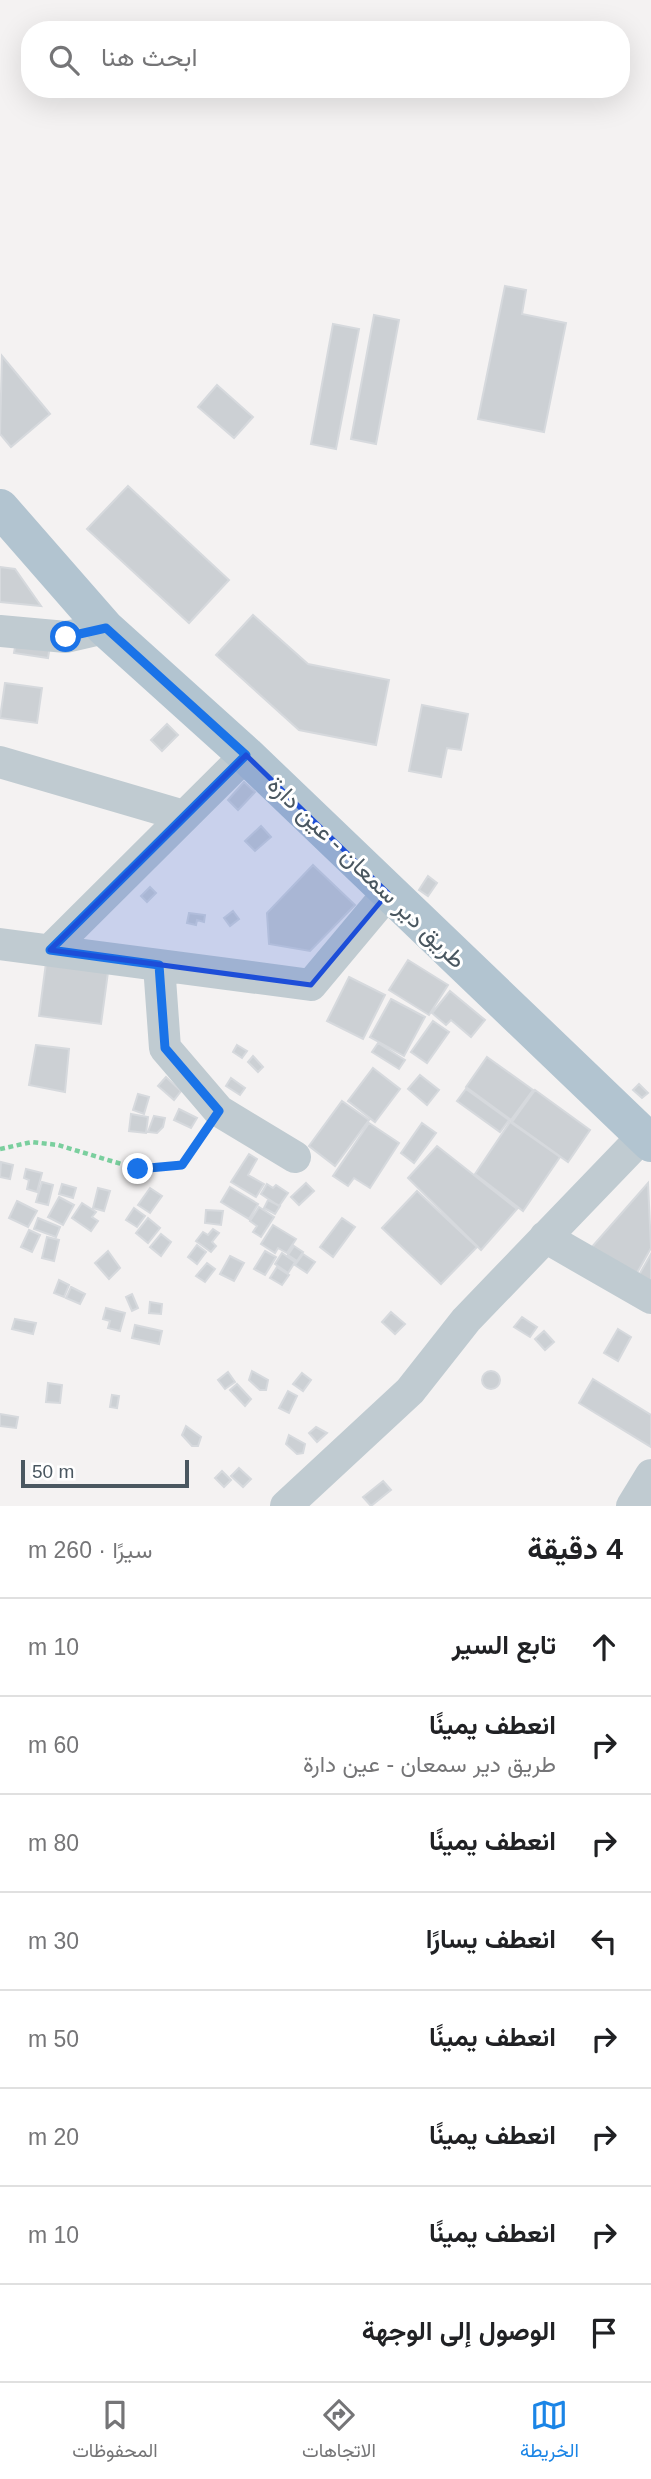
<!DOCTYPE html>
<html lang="ar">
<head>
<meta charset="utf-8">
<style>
	:root { --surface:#fff; --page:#f6f6f6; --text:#202124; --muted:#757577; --line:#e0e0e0; --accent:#1b85e6 }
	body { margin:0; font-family:Arial,Vazirmatn,sans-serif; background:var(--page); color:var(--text); direction:rtl }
	.scale { position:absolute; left:21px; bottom:18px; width:168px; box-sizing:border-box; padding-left:7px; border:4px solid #4a5760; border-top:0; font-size:19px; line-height:24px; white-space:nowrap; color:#4a5760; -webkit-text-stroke:5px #fff; paint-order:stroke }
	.stop { position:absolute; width:21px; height:21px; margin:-16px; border:5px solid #1a73e8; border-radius:50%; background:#fff }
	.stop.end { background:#1a73e8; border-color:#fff; box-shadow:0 2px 7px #0008 }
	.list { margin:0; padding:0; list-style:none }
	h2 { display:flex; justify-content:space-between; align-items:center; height:91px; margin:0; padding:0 28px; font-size:30px }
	h2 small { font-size:23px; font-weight:400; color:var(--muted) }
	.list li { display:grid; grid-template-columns:46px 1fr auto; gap:21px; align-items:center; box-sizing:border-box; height:98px; padding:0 28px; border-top:2px solid var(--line) }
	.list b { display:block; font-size:26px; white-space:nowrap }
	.list p { margin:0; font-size:23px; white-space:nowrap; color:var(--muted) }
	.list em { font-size:23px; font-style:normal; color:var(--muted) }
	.icon { flex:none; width:38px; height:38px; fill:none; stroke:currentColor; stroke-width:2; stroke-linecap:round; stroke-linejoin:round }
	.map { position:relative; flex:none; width:651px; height:1506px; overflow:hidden; direction:ltr }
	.search { position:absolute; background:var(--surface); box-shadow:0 7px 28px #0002; left:21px; right:21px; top:21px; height:77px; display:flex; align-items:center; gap:18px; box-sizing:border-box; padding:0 24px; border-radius:28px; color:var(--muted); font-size:26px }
	.sheet { height:875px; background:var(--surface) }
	nav { display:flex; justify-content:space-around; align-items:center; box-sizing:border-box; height:98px; border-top:2px solid var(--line); background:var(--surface); font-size:19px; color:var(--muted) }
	nav a { display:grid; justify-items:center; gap:4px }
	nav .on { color:var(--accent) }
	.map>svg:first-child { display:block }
	.building { fill:#ccd0d4; stroke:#d6d9dd; stroke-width:2 }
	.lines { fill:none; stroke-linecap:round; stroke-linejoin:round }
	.path { stroke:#7acf9e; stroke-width:4.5; stroke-dasharray:5 3.5; stroke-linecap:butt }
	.minor { stroke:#c0cbd1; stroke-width:32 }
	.major { stroke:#b2c4d0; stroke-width:38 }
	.route { stroke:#1a73e8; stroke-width:9 }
	.marked { fill:#1d4ed8; fill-opacity:0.2; stroke:#1d4ed8; stroke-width:5; stroke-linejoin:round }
	.labels { text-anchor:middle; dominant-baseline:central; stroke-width:6; stroke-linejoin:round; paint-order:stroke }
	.street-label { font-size:24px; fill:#4a5760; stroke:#fff }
</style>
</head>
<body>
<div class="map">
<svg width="651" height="1506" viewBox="0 0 651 1506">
	<rect width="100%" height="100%" fill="#f4f2f2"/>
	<path class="building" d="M505,286L526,290L522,314L566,323L544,432L478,419Z
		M374,315L399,320L376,444L351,439Z
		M333,324L359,329L336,449L311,444Z
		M2,356L50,414L11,447L0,434Z
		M217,385L253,417L234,438L198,407Z
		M128,486L229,580L189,623L87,529Z
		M0,567L15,569L41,606L0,602Z
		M253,615L308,664L389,680L376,745L299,730L216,655Z
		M16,641L50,646L48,658L14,653Z
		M5,683L42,688L37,723L0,718Z
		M422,705L468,714L461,750L447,748L441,777L409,771Z
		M167,724L178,735L162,751L151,740Z
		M244,782L255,792L238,810L228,800Z
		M261,826L271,837L255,851L245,841Z
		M313,865L355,905L310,951L269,944L267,913Z
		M428,876L437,883L428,896L419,890Z
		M150,887L156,893L147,902L141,896Z
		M233,911L239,919L230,926L224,918Z
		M189,913L205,915L204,922L197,920L196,925L187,923Z
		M408,960L448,985L429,1015L389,990Z
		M46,963L108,972L101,1024L39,1016Z
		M349,977L385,995L363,1039L327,1021Z
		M450,991L485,1020L471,1037L451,1020L446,1025L432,1013Z
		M391,999L425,1017L404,1056L370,1037Z
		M433,1021L449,1032L427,1063L411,1052Z
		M378,1043L405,1060L399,1069L372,1052Z
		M36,1045L69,1049L65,1092L29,1085Z
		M237,1045L247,1051L242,1058L233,1052Z
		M253,1056L263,1067L258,1072L248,1062Z
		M487,1057L533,1090L511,1120L466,1087Z
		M373,1068L400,1089L375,1122L348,1101Z
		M420,1075L439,1090L427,1105L408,1089Z
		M166,1077L181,1091L174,1100L158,1086Z
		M231,1078L245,1088L240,1095L226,1086Z
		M639,1084L648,1093L642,1098L633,1090Z
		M466,1089L509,1120L500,1132L457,1101Z
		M535,1090L590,1130L568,1162L512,1122Z
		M138,1094L149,1097L144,1114L133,1110Z
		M342,1101L369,1120L335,1166L309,1146Z
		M179,1109L197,1118L191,1128L174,1120Z
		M131,1114L148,1117L146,1133L129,1131Z
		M154,1116L165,1118L163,1127L157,1133L148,1132Z
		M510,1122L560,1157L523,1211L475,1174Z
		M369,1123L399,1143L370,1188L354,1178L348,1186L333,1176Z
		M422,1123L436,1133L414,1163L401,1153Z
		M437,1146L517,1209L481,1250L408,1178Z
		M249,1154L257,1159L248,1175L264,1184L256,1197L231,1182Z
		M1,1162L13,1165L10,1179L0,1177Z
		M26,1169L42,1173L37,1192L27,1189L29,1180L24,1178Z
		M42,1182L53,1185L48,1205L36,1202Z
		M306,1183L314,1191L299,1205L291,1197Z
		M648,1183L651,1248L637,1273L591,1248Z
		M62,1184L76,1188L73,1198L59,1194Z
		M267,1184L273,1188L276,1185L288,1193L279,1206L261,1194Z
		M230,1187L258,1204L249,1219L221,1202Z
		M98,1188L110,1191L104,1211L93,1208Z
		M150,1188L162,1196L150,1213L138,1205Z
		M417,1191L477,1247L441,1284L382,1228Z
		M59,1197L74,1205L63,1225L48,1217Z
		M268,1200L280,1206L275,1214L264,1208Z
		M17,1201L37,1211L28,1227L9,1218Z
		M82,1203L96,1212L92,1217L98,1221L91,1231L72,1218Z
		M259,1207L274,1217L261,1237L253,1232L257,1226L250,1221Z
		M134,1208L145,1216L137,1227L126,1220Z
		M206,1210L223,1211L221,1225L205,1223Z
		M38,1218L60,1227L56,1237L34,1229Z
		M148,1218L160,1228L148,1243L136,1233Z
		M342,1218L355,1227L333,1257L320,1247Z
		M273,1225L296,1239L287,1253L278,1248L275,1253L261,1244Z
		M213,1229L219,1233L212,1242L216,1246L211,1252L196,1241L203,1232L208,1235Z
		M29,1230L40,1235L32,1252L21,1247Z
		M161,1234L171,1242L161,1256L150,1247Z
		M47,1237L59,1240L54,1261L42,1258Z
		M197,1245L206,1252L197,1264L188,1257Z
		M294,1246L303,1252L297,1261L288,1255Z
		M108,1251L120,1268L109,1279L95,1263Z
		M265,1251L276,1257L265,1275L254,1269Z
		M282,1253L295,1262L288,1273L275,1264Z
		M303,1254L315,1262L307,1273L295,1265Z
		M651,1254V1281L639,1275Z
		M230,1256L244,1263L234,1281L220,1274Z
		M207,1263L215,1269L205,1282L196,1276Z
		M277,1267L289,1275L282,1285L270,1278Z
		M59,1280L69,1285L64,1297L54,1293Z
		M71,1287L85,1294L80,1304L66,1298Z
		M132,1294L138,1308L132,1311L126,1297Z
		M150,1302L162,1304L161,1314L149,1313Z
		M106,1308L125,1313L120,1331L108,1328L110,1321L103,1319Z
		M391,1312L405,1324L395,1334L382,1322Z
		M522,1317L537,1327L530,1337L514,1327Z
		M15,1319L36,1323L33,1334L12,1329Z
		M135,1325L162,1331L159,1344L132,1338Z
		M618,1329L631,1337L618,1361L604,1353Z
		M544,1331L554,1342L545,1350L535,1339Z
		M482 1380a9 9 0 1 1 18 0a9 9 0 1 1-18 0Z
		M252,1371L268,1380L266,1390H260L249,1380Z
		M228,1372L235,1382L225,1389L218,1380Z
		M302,1373L311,1380L303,1391L293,1384Z
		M593,1379L651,1415V1447L579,1403Z
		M48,1383L62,1385L60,1403L46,1402Z
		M237,1384L251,1399L245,1406L230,1390Z
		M288,1391L297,1396L289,1413L279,1408Z
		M112,1395L119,1396L117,1408L110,1407Z
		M0,1414L18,1417L16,1428L0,1426Z
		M186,1426L201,1437L198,1446H192L182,1435Z
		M316,1427L327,1433L317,1442L309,1433Z
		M289,1435L305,1444L303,1453L297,1454L286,1444Z
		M239,1468L251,1479L243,1487L231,1476Z
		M222,1471L231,1480L224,1487L215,1478Z
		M383,1481L391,1490L371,1506L363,1497Z"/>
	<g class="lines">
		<path class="path" d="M0,1149L32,1142L58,1145L138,1169L182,1165L205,1132"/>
		<path class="minor" d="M0,631L66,637L105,628
			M0,762L184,816
			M0,944L311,985L388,893
			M50,950L246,755
			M159,965L165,1048L219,1111L295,1157
			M545,1237L651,1298
			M286,1506L410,1391L466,1320L642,1137
			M632,1506L651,1475"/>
		<path class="major" d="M0,508L105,628L246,755L651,1143"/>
	</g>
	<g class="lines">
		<path class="route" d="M66,637L106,628L246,755L50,950L159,965L165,1048L219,1111L182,1165L138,1169"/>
	</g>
	<path class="marked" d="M246,755L388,893L311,985L50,950Z"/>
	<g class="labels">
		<g class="street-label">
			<text transform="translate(367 872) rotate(44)">طريق دير سمعان - عين دارة</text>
		</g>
	</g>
</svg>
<div class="scale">50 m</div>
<div class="stop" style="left:66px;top:637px"></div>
<div class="stop end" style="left:138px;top:1169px"></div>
<div class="search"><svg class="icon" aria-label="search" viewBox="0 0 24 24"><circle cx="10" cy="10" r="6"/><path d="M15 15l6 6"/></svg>ابحث هنا</div>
</div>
<section class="sheet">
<h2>4 دقيقة<small>سيرًا · 260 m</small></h2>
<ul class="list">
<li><svg class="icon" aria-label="ahead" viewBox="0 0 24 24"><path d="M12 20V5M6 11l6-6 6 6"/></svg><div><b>تابع السير</b></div><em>10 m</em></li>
<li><svg class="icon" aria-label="right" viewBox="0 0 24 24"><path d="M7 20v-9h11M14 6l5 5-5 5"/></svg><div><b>انعطف يمينًا</b><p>طريق دير سمعان - عين دارة</p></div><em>60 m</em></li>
<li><svg class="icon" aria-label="right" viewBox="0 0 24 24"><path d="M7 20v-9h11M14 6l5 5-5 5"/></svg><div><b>انعطف يمينًا</b></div><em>80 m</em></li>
<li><svg class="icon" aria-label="left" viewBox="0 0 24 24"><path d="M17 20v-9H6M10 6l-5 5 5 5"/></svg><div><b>انعطف يسارًا</b></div><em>30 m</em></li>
<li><svg class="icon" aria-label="right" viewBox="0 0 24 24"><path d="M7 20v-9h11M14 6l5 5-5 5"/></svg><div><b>انعطف يمينًا</b></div><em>50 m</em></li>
<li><svg class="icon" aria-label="right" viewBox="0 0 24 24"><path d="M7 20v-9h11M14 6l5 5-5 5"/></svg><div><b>انعطف يمينًا</b></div><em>20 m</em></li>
<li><svg class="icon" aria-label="right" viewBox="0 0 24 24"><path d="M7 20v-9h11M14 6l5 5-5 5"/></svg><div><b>انعطف يمينًا</b></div><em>10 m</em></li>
<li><svg class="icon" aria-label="arrive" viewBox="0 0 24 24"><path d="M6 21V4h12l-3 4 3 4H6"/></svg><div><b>الوصول إلى الوجهة</b></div></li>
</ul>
</section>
<nav>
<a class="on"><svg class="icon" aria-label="map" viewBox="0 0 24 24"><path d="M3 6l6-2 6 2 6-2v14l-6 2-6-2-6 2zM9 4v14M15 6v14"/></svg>الخريطة</a>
<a><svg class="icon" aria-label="directions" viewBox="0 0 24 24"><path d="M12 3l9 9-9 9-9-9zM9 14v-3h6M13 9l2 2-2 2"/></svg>الاتجاهات</a>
<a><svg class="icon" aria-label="saved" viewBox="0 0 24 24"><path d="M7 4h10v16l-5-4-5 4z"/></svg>المحفوظات</a>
</nav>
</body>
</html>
